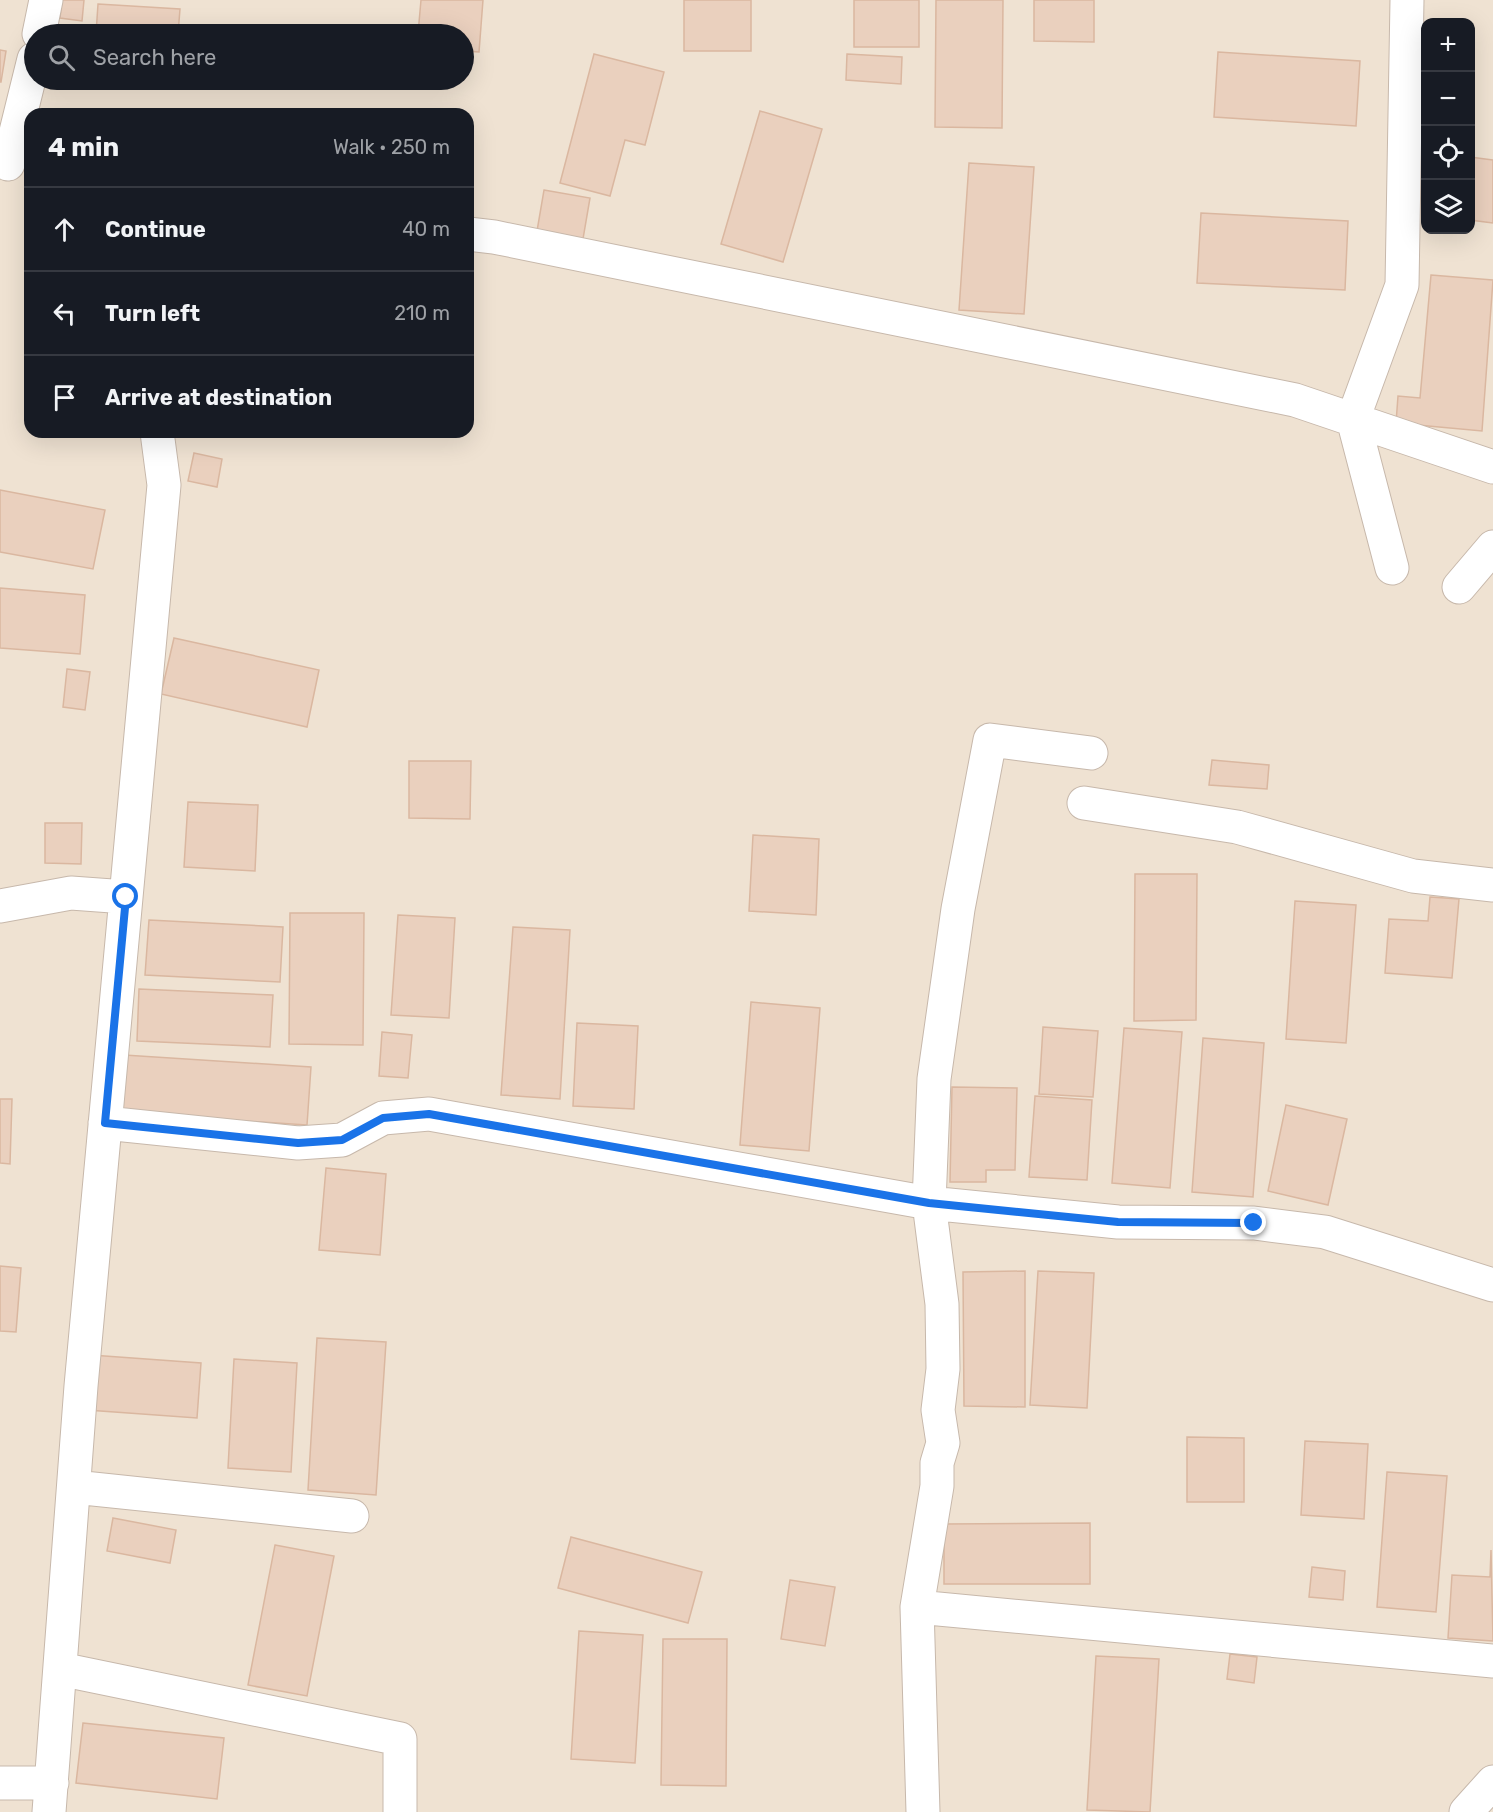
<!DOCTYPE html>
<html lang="en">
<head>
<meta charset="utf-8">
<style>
	:root { --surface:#171b24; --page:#20242c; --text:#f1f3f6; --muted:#9ea1a6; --line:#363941 }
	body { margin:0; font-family:Rubik,sans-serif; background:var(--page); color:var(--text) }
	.controls { position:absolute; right:18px; top:18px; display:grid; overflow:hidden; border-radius:12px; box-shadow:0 6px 24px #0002 }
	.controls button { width:54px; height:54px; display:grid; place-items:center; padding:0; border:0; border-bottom:2px solid var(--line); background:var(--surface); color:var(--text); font:30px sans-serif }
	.stop { position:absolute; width:18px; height:18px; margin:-14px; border:4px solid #1a73e8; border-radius:50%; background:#fff }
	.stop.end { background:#1a73e8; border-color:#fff; box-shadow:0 2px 6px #0008 }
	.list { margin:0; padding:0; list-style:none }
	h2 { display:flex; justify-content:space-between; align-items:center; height:78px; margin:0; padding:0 24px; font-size:26px }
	h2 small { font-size:20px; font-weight:400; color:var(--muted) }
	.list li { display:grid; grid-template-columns:39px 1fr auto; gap:18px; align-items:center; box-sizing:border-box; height:84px; padding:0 24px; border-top:2px solid var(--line) }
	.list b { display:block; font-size:22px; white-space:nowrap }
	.list em { font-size:20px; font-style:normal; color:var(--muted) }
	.icon { flex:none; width:33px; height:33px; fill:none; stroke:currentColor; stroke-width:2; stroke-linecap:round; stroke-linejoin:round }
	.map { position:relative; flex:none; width:1493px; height:1812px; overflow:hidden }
	.search { position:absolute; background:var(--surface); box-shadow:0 6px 24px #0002; left:24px; top:24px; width:450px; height:66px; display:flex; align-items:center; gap:15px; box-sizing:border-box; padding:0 21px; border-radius:33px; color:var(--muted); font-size:22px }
	.panel { position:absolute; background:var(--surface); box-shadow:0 6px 24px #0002; left:24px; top:108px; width:450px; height:330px; border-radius:18px }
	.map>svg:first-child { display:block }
	.residential { fill:#efe2d2; fill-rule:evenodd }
	.building { fill:#ead0be; stroke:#dab7a0; stroke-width:1.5 }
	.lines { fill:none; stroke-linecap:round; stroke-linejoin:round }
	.minor-casing { stroke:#c7b8ab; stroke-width:35 }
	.minor { stroke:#fff; stroke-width:33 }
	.route { stroke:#1a73e8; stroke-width:8 }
</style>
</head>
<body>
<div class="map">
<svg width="1493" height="1812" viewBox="0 0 1493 1812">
	<rect width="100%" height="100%" fill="#f8f0e2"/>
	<path class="residential" d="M0,0H1493V1812H0ZM1426,22H1470V230H1426ZM34,34H464V80H34ZM30,114H468V432H30Z"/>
	<path class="building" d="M62,0H84L82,21L60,18Z
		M421,0H483L479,52L464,51V34H418Z
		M684,0H751V51H684Z
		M854,0H919V47H854Z
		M936,0H1003L1002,128L935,127Z
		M1034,0H1094V42L1034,41Z
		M98,4L180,9L178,34H96Z
		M0,50L6,51L1,82H0Z
		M1218,52L1360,61L1356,126L1214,117Z
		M594,54L664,72L645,145L625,140L610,196L560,183Z
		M847,54L902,57L901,84L846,80Z
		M760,111L822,129L783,262L721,244Z
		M1414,140L1426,141V192L1410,191Z
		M1470,157L1493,160V223L1470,220Z
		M969,163L1034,167L1024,314L959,310Z
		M544,190L590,198L583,239L537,231Z
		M1201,213L1348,221L1345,290L1197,283Z
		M1431,275L1493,280L1482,431L1396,423L1398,396L1420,398Z
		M194,453L222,459L217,487L188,481Z
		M0,490L105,510L93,569L0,552Z
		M0,588L85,595L80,654L0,648Z
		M174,638L319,670L307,727L161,694Z
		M67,669L90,672L85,710L63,707Z
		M1212,760L1269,765L1267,789L1209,785Z
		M409,761H471L470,819L409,818Z
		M188,802L258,805L255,871L184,867Z
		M45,823H82L81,864L45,863Z
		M753,835L819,839L816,915L749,911Z
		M1135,874H1197L1196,1020L1134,1021Z
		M1430,897L1459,899L1452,978L1385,973L1389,919L1428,921Z
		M1295,901L1356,905L1346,1043L1286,1039Z
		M290,913H364L363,1045L289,1044Z
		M398,915L455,918L449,1018L391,1015Z
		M149,920L283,927L280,982L145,975Z
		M513,927L570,930L560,1099L501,1095Z
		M139,989L273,995L270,1047L137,1041Z
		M751,1002L820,1008L809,1151L740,1145Z
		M577,1023L638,1026L634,1109L573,1106Z
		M1043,1027L1098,1031L1093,1097L1039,1094Z
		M1124,1028L1182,1032L1170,1188L1112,1183Z
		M382,1032L412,1035L408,1078L379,1076Z
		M1203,1038L1264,1043L1253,1197L1192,1192Z
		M124,1055L311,1067L307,1125L120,1113Z
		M952,1087L1017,1088L1015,1170H986V1182H950Z
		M1035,1096L1092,1100L1087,1180L1029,1177Z
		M0,1099H12L10,1164L0,1163Z
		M1286,1105L1347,1119L1328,1205L1268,1191Z
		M326,1168L386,1174L380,1255L319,1250Z
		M0,1266L21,1268L16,1332L0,1331Z
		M1025,1271V1407L964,1406L963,1272Z
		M1038,1271L1094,1273L1087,1408L1030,1405Z
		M317,1338L386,1342L376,1495L308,1490Z
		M91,1355L201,1363L197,1418L87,1410Z
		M234,1359L297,1363L291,1472L228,1468Z
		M1187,1437L1244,1438V1502H1187Z
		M1305,1441L1368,1444L1364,1519L1301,1515Z
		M1387,1472L1447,1476L1436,1612L1377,1607Z
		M113,1518L176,1530L170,1563L107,1551Z
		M1090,1523V1584H944V1524Z
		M571,1537L702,1572L688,1623L558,1588Z
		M275,1545L334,1556L307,1696L248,1685Z
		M1491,1550L1493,1641L1448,1638L1452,1575L1490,1577Z
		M1312,1567L1345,1571L1343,1600L1309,1597Z
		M790,1580L835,1587L825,1646L781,1639Z
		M579,1631L643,1635L635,1763L571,1759Z
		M663,1639H727L726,1786L661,1785Z
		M1230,1654L1257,1657L1254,1683L1227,1679Z
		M1096,1656L1159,1659L1150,1812L1087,1810Z
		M83,1723L224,1738L217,1799L76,1783Z"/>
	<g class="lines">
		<defs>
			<path id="minor" d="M39,34L46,0
				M8,164L34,59
				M468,234L494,237L1295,400L1493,467
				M1392,568L1353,419L1402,285L1407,0
				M1459,587L1493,547
				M1084,803L1237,827L1413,876L1493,885
				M0,906L71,893L126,897
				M105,1123L298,1143L342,1140L383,1118L429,1114L929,1203L1118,1222L1254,1223L1325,1232L1493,1285
				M74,1487L352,1516
				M917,1607L1493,1661
				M60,1669L400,1739V1812
				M0,1783H52
				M49,1812L81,1386L164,485L157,432
				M923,1812L917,1607L937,1486V1463L943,1443L938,1410L943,1369L942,1304L929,1203L934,1079L958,909L990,740L1091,753
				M1466,1812L1493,1782"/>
		</defs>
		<use href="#minor" class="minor-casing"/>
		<use href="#minor" class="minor"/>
	</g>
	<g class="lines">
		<path class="route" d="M126,897L105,1123L298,1143L342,1140L383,1118L429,1114L929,1203L1118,1222L1254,1223"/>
	</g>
</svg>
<div class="controls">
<button>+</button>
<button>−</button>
<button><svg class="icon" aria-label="locate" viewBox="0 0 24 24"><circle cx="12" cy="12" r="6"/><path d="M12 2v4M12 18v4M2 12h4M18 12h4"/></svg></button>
<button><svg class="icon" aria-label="layers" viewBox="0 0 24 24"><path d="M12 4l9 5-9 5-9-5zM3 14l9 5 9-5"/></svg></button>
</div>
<div class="stop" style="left:126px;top:897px"></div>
<div class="stop end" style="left:1254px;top:1223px"></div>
<div class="search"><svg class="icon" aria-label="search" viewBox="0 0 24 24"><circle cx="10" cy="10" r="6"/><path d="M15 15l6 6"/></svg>Search here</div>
<section class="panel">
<h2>4 min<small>Walk · 250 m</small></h2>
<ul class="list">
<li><svg class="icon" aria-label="ahead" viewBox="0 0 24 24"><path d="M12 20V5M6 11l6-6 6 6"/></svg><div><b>Continue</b></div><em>40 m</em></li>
<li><svg class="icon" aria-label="left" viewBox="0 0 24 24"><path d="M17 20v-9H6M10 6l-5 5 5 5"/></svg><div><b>Turn left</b></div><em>210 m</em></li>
<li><svg class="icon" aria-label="arrive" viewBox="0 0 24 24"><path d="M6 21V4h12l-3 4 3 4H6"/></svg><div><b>Arrive at destination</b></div></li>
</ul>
</section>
</div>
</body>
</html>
